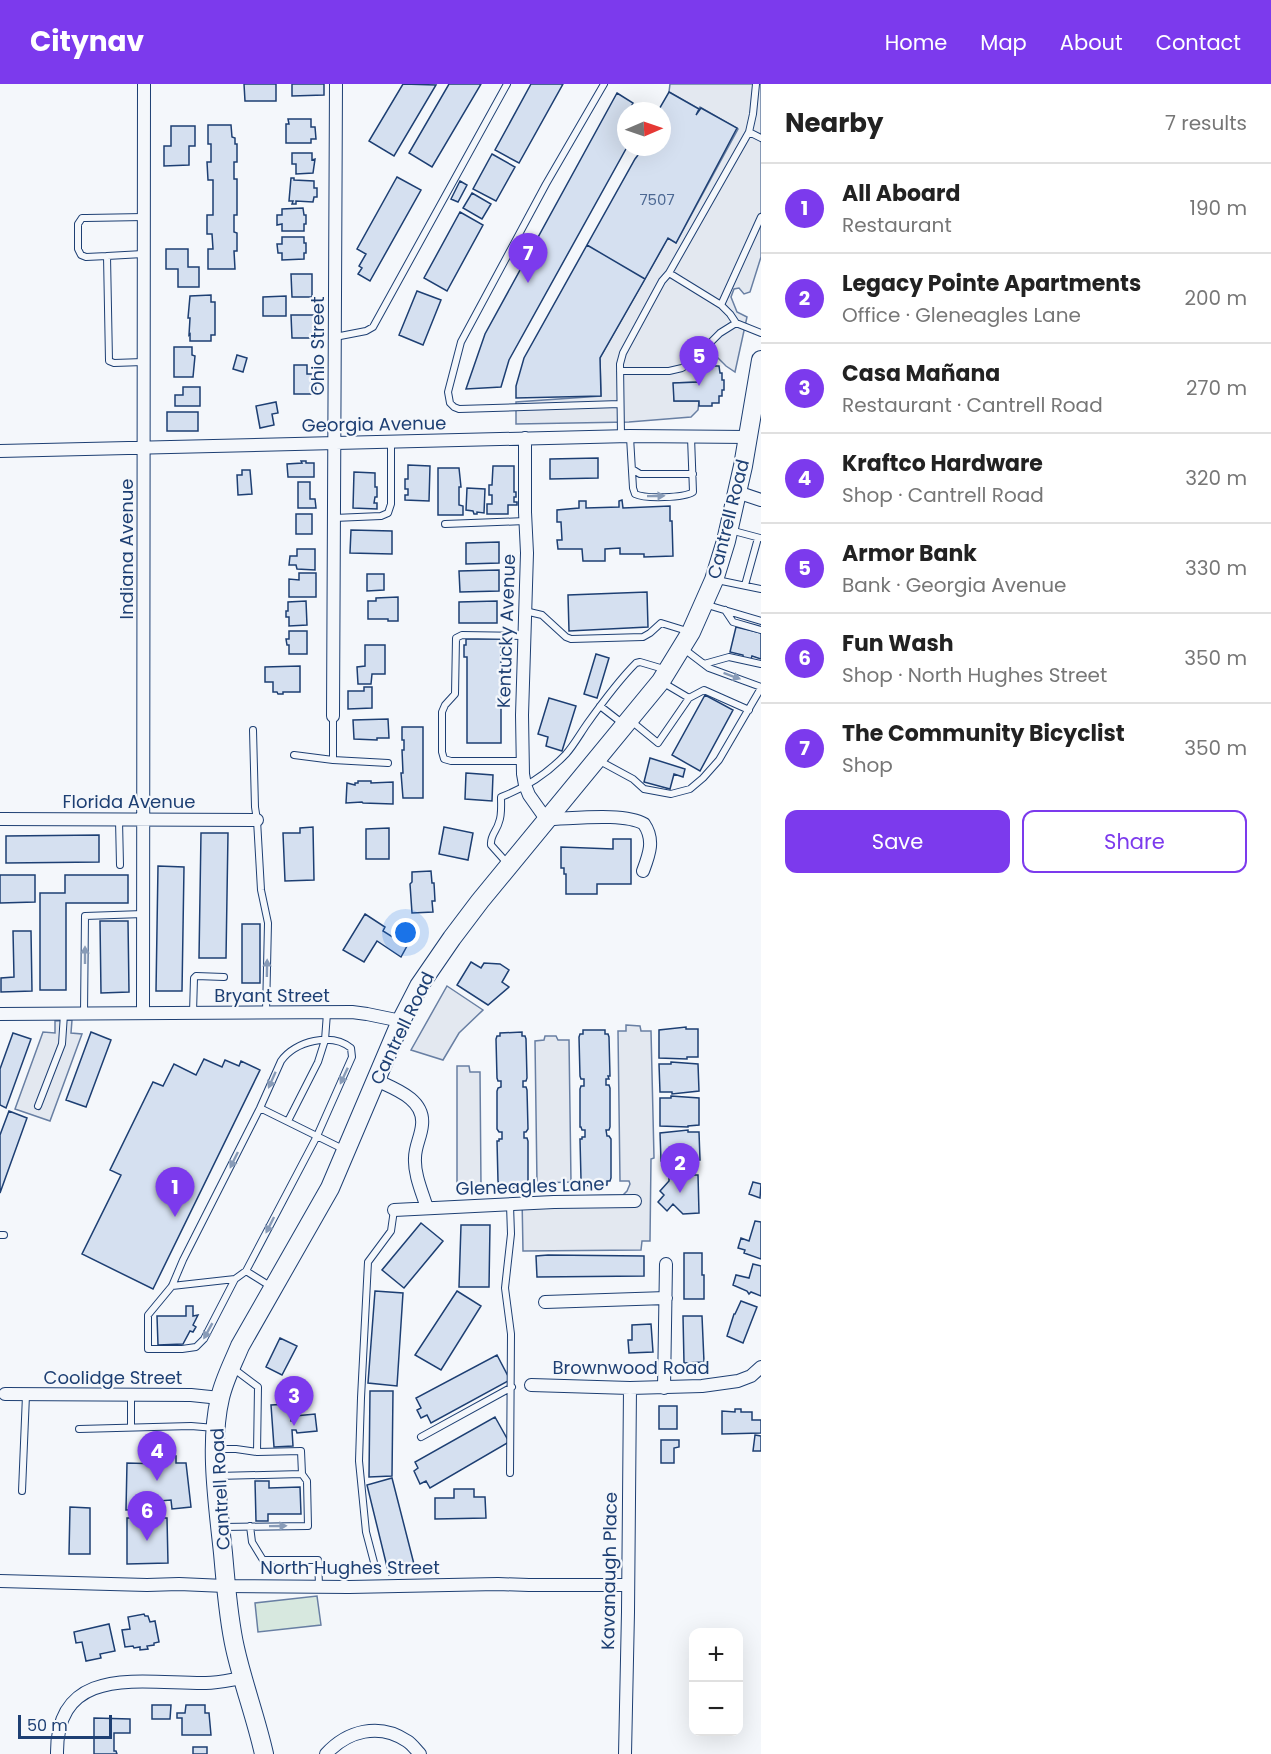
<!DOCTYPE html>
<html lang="en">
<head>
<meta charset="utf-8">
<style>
	:root { --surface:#fff; --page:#f6f6f6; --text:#222; --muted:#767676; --line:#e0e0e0; --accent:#7c3aed }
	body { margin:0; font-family:Poppins,sans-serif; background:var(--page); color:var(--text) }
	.controls { position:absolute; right:18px; bottom:18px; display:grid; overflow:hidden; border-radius:12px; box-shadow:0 6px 24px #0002 }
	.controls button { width:54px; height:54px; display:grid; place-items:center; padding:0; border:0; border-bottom:2px solid var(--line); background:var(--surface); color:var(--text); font:30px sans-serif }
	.compass { position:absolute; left:617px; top:18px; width:54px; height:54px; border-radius:50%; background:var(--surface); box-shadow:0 6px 24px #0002; rotate:88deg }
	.scale { position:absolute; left:18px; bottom:15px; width:94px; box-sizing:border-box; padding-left:6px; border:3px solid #1d3f73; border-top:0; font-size:16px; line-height:21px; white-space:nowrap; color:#1d3f73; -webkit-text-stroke:4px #f4f7fb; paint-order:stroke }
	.you { position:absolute; left:406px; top:849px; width:21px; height:21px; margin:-15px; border:4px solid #fff; border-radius:50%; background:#1a73e8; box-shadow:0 0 0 9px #1a73e833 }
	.badge { display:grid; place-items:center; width:39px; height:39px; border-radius:50%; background:var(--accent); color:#fff; font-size:20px; font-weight:700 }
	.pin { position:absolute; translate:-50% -50px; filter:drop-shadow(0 2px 3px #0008) }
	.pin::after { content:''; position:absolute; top:32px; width:21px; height:18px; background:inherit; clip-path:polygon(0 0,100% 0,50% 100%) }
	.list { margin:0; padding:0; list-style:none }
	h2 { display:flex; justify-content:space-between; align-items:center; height:78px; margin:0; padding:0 24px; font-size:26px }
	h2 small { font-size:20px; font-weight:400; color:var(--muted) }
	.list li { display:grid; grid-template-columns:39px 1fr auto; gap:18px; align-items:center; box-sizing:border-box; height:90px; padding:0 24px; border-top:2px solid var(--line) }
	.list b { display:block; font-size:22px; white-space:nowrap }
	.list p { margin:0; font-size:20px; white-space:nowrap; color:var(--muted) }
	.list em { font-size:20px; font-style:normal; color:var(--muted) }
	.actions { display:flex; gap:12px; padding:18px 24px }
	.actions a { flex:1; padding:14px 0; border:2px solid var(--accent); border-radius:12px; text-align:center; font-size:21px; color:var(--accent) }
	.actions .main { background:var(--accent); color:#fff }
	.map { position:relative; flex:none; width:761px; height:1670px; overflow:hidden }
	header { display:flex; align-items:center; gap:36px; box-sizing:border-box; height:84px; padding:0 30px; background:var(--accent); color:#fff }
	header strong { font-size:28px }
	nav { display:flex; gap:33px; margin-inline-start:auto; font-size:21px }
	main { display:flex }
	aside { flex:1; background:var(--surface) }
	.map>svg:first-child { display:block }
	.green { fill:#d7e8df; stroke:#687fa3; stroke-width:1.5 }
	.parking { fill:#e3e8f0; stroke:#687fa3; stroke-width:1.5 }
	.building { fill:#d5e0f0; stroke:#1d3f73; stroke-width:1.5 }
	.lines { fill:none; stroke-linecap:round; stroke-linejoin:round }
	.lane-casing { stroke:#1d3f73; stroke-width:8 }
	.street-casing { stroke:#1d3f73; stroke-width:14 }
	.primary-casing { stroke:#1d3f73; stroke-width:20 }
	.lane { stroke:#f4f7fb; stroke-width:6 }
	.street { stroke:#f4f7fb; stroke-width:12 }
	.primary { stroke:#f4f7fb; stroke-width:18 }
	.oneway { fill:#889bb7 }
	.labels { text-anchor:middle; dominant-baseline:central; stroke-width:4.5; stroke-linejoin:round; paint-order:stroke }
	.number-label { font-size:15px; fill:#4b6792 }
	.street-label { font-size:18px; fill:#1d3f73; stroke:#f4f7fb }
</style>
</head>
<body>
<header>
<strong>Citynav</strong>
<nav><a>Home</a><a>Map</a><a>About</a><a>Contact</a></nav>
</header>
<main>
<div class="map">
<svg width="761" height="1670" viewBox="0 0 761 1670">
	<rect width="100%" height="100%" fill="#f4f7fb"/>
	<path class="green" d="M317,1512L321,1541L258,1548L255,1519Z"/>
	<path class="parking" d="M670,0H761V173L750,208L744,210L739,204L734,205L731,213L737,228L747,233L735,288L726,282L713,269L700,278L699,298L674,299V317H699L698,326L691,333L629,338L516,340V318L601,312L600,274L668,154L676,159L738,45L700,23L699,25L669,8Z
		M447,902L483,926L459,949L443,976L411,966Z
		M72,936L71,949L82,950L50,1037L15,1025L43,948L55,949V937Z
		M626,941L640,942L641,947H651L654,1074L651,1075L650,1157H642L641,1166L523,1167L522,1113L623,1111L627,1107L630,1100L629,1097H620L618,947H626Z
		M545,952H556L558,956H569L571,1098L537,1099L535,957L544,956Z
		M457,982H469L470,988H480L481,1102H457Z"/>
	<path class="building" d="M244,0H276V17H245Z
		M292,0H324V11L292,12Z
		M403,0L436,1L394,72L369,57Z
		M449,0H481L432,83L409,69Z
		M531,0H563L519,79L495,66Z
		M669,8L699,25L696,31L701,24L737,44L676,159L668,154L645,195L587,161L635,75L644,63H662V27H658Z
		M617,9L633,19L632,21L643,27H626V63H627L509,276L501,303L466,305L485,250Z
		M288,35H311V43H315L316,55H311V59H286V40H289Z
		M208,41H231L232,53L235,54V60H237V78H234V95H237V131H234V148L237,149V167H234L235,185H208V165H213L212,150H207V131H213V96H208L207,78H211V60H208Z
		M171,42H195V62H189V81L164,82V62H171Z
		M292,69H312V76L315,75L313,89L296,90V80H292Z
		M492,70L515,83L496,117L473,105Z
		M397,93L421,106L370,197L358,190L362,184L359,182L366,170L357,165Z
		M291,94H294V96L314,97V104H317V113H314L313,118L296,117V120H292L293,117H289Z
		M460,97L467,101L458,118L451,115Z
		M472,109L491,120L482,135L463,124Z
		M303,124L304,131H306V140H304V147H282V140L277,141V131H282V125Z
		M460,128L483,141L447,207L424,194Z
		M282,153H304V159H306V169H304V175L282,176V169H278L277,160H282Z
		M587,161L645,195L600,274L601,312L516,314V302L524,274Z
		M166,165H188V183H199V203H178V185H166Z
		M291,190H312V213H292Z
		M417,207L441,216L423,261L399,251Z
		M211,211V218H215V251H211V257H190V250L189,251L190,234H188L190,212Z
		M286,212V232H263V213Z
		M291,231H317V254H292Z
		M174,263H192V271L195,272L193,293H174Z
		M237,271L247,274L243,288L233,285Z
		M700,279H713V282H719L720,289H722V296H724V306H722V312H719V319H712V322H699V317H674L673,299L699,298Z
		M294,281H307V290H315L316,310H294Z
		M183,303H200V322H175V311H183Z
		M276,318L278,329L272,330L274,341L260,344L256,322Z
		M167,328H198V347H167Z
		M598,374V394L550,395V375Z
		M301,377H306V379H314V393H288L287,380L302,379Z
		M408,381L430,382L429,417L405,416V411H408V405H405V395H408Z
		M493,382H514V408H516V413H514V418H517V421H508V430H487V420H492V411H489V401H492Z
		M438,384H459L461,403H459V421L463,422V431H438Z
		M242,386H250L252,410L238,411L237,391H242Z
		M354,388L375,389V403H377V413H375L374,419H377V425L353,424Z
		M298,398H310V415H315L316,424H298Z
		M467,404L485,405L484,429L477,428V430H474L473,427L466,426Z
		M622,416L623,424L670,422V437H672L673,472L644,473V470H620V464L605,465V477H583L582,465H558L557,456H562L561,438H557V426L579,424V417H586V424L619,423V417Z
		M296,430H312V450H296Z
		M351,446L392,447V470L350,469Z
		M499,458V479L466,480V459Z
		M297,465H315V486L297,485L296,481H289L290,472H297Z
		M499,486V507L460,508L459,487Z
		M299,489H316V513H289V495L299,496Z
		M367,490H384V506L367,507Z
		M647,508L648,543L569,547L568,511Z
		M398,513V537H388V535H368V517H376V514Z
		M306,517L307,541L289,542V533H286V527H288V518Z
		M497,517V539H459V518Z
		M736,543L761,549V575L752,572L751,575L743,574V571L730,568Z
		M289,547H307V570H289V561H287L286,555H289Z
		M466,555H501V659H467V573H464V561H466Z
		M365,561H385V590H372L371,600H358L357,583L365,582Z
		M596,570L609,574L597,614L584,610Z
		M300,582V608H283V610H278L277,608H273V598H265V583Z
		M364,603H372V624L348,625V607H364Z
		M705,611L733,626L700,687L672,671Z
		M549,614L576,622L562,667L546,662L548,653L538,650Z
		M388,635L389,654H377V656L354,655L353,636Z
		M402,643H423V714H403L401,689H403L402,666H404V656H402Z
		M650,674L685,685L683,693L674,690L670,705L644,698Z
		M466,689L493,691L492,717L465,715Z
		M358,697H371V699L393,698V720L363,719L362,718L346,719L347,699L355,701V699H358Z
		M313,743L314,796L285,797L283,749H300V744Z
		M444,743L473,749L468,776L439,770Z
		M389,744V775H366V745Z
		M201,749H228L226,874H199Z
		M99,751V778L6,779V752Z
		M613,755H631V800H597V810H566V790H564V784H561V763L613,765Z
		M158,782L184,783L182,907H156Z
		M431,787L432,799H434L435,817H432L433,828L412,829L410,800L412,798V788Z
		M0,791H35V818L0,819Z
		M65,791H128V819H66V906H40V809H65Z
		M365,830L385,843L383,847L407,862L401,873L377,857L364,878L343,866Z
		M100,837H128L129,908L101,909Z
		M242,840H260V899H242Z
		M13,847H31L32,907L1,908V894L14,893Z
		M471,878L481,884L484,879L500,880L509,886L502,898L509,903L488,921L457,901Z
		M686,943V945H698V973H687V975L659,974V946Z
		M583,946H605V950H608L609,953L610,992H608L609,995H606V1001H609L610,1004V1043L609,1046H606L607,1052H609L611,1055V1094L610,1097H607V1101L585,1102V1097H582L581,1095L580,1055H582V1053H585V1046H582L581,1043H580V1005L581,1002H584V995H581L580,992L579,953L580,950H583Z
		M91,948L111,956L86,1023L66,1016Z
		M522,948V952H525L526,955L527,994L526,997H523V1003H526L527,1006L528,1045L526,1048H524V1054H527L528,1057V1096L527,1099H524V1103L502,1104V1099L499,1100L498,1097L497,1057H499V1055H502V1048H499L497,1045V1007L498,1004L501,1003V997H498L497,994L496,955L497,952H500V949Z
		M13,949L31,955L6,1024L0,1021V985Z
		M204,975L222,983L225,976L239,982L241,977L260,986L153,1205L82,1170L121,1091L110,1086L153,998L163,1002L174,980L196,991Z
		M671,978L698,980L699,1007L672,1010V1008H660L659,980H671Z
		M671,1012L699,1014V1041L688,1042V1043L660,1042V1014H671Z
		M9,1027L27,1034L0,1109V1051Z
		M688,1046V1048H699L700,1076H688V1078L661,1077L660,1049Z
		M688,1088V1091H698L699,1129L683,1130L673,1120L667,1127L658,1118L664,1111L660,1107L669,1097V1089Z
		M753,1098L761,1100L760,1114L749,1110Z
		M755,1137L761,1138V1175L744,1169L745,1166L738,1164L741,1154L749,1157Z
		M421,1139L443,1157L404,1204L382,1186Z
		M461,1141H490L489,1203H459Z
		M684,1169H702V1191H704V1215H684Z
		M548,1171L644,1172V1192L537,1193L536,1172Z
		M753,1180L761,1182V1212L751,1208L749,1210L747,1207L733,1201L736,1191L749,1194Z
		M375,1207L403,1209L397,1302L368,1299Z
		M457,1207L481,1222L441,1286L415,1271Z
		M741,1217L757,1223L743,1259L727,1252L734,1230H735Z
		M186,1222H193V1232L198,1231L193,1241L196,1243L193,1248L190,1247L183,1260L158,1261L157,1232H186Z
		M683,1232H702L704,1278L684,1279Z
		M651,1240L653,1268L629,1269L628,1256H632V1241Z
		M280,1254L297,1262L282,1291L266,1283Z
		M497,1271L510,1296L431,1339L427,1331L421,1334L417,1326L421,1324L416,1314Z
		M370,1307H393L392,1392L369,1393Z
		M290,1320L291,1337H295V1332L315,1330L317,1347L297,1349L296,1346H292L293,1362L274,1363L271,1321Z
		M659,1322H677V1345H659Z
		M735,1325H741V1328H752V1336H761V1349L722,1350V1327L735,1328Z
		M495,1333L509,1358L430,1404L426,1397L420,1400L414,1387L418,1384L415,1378Z
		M755,1351L761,1352V1367H753Z
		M661,1356H679V1363L674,1364V1379H661Z
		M163,1371L176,1372V1379H186L191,1423L172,1425L171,1416L159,1417L158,1414L150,1415L149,1425L126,1426L127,1379L163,1380Z
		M392,1394L415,1484L389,1491L367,1401Z
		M255,1397H269V1404L300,1403L301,1430H268V1437H256Z
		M454,1405H474V1413H485L486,1434L435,1435V1414H454Z
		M70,1423L90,1424V1470H69Z
		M127,1434H167L168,1479L127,1480Z
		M144,1530L145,1532H148L150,1538L155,1537L159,1558L154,1559V1561L147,1562L148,1565L140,1566V1563L134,1564L133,1562L125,1563L122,1546L130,1545L128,1533Z
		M109,1540L115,1567L100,1570L101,1574L86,1577L82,1558L76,1559L74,1548Z
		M152,1621H171L170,1635H152Z
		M186,1621H205V1629H209L211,1651H182V1634H177V1629H185Z
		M94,1634L130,1635V1649H114V1667H116L117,1670H94Z
		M193,1663H207V1670H193Z"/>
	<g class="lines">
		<defs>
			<path id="lane" d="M604,0L546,100L461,258L448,308L450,319L454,323L459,325L620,320
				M749,48L761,54
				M107,172L86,173L81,171L78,165V140L82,134H86L144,133
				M669,189L721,221L730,230L736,239L761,249
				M721,221L761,133
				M335,253L366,247L373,243L507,0
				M143,278L114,279L109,277L107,172L143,170
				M620,287H669L682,284L691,278L720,249L736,239
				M621,352L620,280L623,269L662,197L669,189L749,48L753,30L756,0
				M630,353L633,404L635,410C645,415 684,414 693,408L691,353
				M632,385L640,390H693
				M334,434L381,432L388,429L391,420V358
				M445,440L525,437
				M730,446L760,454
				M717,496L761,505
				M745,501L758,454
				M704,520L761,537
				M725,526L733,538L761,546
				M525,527L542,531L566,553L571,555L643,553L650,549L661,539L687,547
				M684,565L709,584L761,603
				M704,580L729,573L761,580
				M689,614L704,606L749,626
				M600,622L622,639
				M630,636L658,659L689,614L662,598
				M253,646L255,723L257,736L261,806L268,839L266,928
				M294,671L333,676L388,679
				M333,676V632
				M598,676L633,695L644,705L671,710L690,705L703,694L719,676L761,604
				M522,677H451L444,675L442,668V628L445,621L455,610L456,554L462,551L524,552
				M119,736L120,781
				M507,779L491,761C490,751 497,747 499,738C502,731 501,721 501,713C525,704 548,689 566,670C574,661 580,650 587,640C602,619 618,597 636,579L640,578L667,586
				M84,929L85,832L143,830
				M193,929L194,894L196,892L224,893
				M38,1022L62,960L64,930
				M260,1024L343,1065
				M288,1037L318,978L325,956L327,929
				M510,1121L511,1150L505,1204L511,1250L510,1389
				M0,1151H4
				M235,1195L204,1255L196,1263L182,1265H148V1231L172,1202L183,1176L260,1024L281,977C295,957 332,948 351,964L352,973L317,1052L246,1187
				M172,1202L235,1195L246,1187L270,1202
				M234,1285L258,1303L257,1368
				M131,1311V1343
				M79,1345L191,1342L215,1344
				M421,1353L512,1303
				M216,1365H236L257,1368L301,1367L302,1390
				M217,1392L302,1390L307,1397L308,1442L223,1443
				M22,1407L26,1311
				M250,1442L252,1458L263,1476H318L319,1501
				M376,1486L366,1448L359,1377L361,1314L368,1178L391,1147L394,1126"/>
			<path id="street" d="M525,354V428L527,469L522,631L523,690L525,701L529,711L546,735C570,735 625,728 644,740C655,756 649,771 643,787
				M0,367L630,352L748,353
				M737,408L761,416
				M333,632L336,0
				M0,735L257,736
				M143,929L144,0
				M0,930L352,928L367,930L401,937
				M376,996C395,1005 425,1015 422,1041C421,1053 415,1062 415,1074C414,1090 422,1108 427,1124
				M394,1126L554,1118L635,1117
				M545,1218L666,1214
				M531,1301L630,1304L702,1302L738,1297L751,1292L761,1283
				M664,1304L666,1180
				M5,1310L191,1311L220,1314
				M0,1497L147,1501L179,1500L225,1502L349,1503L498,1500L529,1501H628
				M57,1670C56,1578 144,1600 206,1599C218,1599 230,1596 242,1594
				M326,1670C347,1647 379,1638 407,1657C412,1660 416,1666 420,1670
				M625,1670L628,1528L630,1304"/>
			<path id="primary" d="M264,1670C256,1634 243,1600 235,1564C228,1533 226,1501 223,1469C218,1421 209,1360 220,1314C224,1296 233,1279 240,1262L330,1104L401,937L419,902L452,854L480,817L661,597L691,548L714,496L726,457L743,382L761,276"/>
		</defs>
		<use href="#lane" class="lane-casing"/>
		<use href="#street" class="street-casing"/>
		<use href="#primary" class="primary-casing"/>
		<use href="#lane" class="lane"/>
		<use href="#street" class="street"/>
		<use href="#primary" class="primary"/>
	</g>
	<defs><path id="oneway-solid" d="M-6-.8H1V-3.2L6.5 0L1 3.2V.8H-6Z" transform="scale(1.5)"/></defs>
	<g class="oneway">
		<use href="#oneway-solid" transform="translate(656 412) rotate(-1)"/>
		<use href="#oneway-solid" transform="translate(732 592) rotate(20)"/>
		<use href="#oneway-solid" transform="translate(85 871) rotate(-90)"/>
		<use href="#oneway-solid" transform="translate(267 884) rotate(-89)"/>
		<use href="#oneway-solid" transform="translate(344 992) rotate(115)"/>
		<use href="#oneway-solid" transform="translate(272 996) rotate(114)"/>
		<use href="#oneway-solid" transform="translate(234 1076) rotate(116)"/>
		<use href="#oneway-solid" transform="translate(270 1141) rotate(117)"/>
		<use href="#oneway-solid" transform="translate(208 1247) rotate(119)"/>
		<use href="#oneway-solid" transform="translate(278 1442) rotate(-1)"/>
	</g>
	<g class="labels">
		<g class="number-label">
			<text x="657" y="115">7507</text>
		</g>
		<g class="street-label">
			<text transform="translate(317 262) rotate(-90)">Ohio Street</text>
			<text transform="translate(374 340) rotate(-1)">Georgia Avenue</text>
			<text transform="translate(728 435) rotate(-76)">Cantrell Road</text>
			<text transform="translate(126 465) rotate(-90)">Indiana Avenue</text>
			<text transform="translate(506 547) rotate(-88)">Kentucky Avenue</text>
			<text x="129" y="717">Florida Avenue</text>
			<text x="272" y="911">Bryant Street</text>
			<text transform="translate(402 944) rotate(-64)">Cantrell Road</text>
			<text transform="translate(530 1102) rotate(-2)">Gleneagles Lane</text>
			<text x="631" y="1283">Brownwood Road</text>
			<text x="113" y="1293">Coolidge Street</text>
			<text transform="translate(220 1405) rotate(-93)">Cantrell Road</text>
			<text x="350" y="1483">North Hughes Street</text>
			<text transform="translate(609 1487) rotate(-89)">Kavanaugh Place</text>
		</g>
	</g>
</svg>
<div class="controls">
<button>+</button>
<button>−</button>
</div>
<svg class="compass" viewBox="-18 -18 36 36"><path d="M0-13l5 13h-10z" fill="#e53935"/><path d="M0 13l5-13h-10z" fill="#767676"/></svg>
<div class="scale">50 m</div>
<div class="you"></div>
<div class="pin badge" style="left:175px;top:1133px">1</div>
<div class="pin badge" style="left:680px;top:1109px">2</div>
<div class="pin badge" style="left:294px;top:1342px">3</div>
<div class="pin badge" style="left:157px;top:1397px">4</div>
<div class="pin badge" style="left:699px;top:302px">5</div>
<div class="pin badge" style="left:147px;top:1457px">6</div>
<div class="pin badge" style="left:528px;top:199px">7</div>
</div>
<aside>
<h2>Nearby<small>7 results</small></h2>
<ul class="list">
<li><span class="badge">1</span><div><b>All Aboard</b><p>Restaurant</p></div><em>190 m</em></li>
<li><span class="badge">2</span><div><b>Legacy Pointe Apartments</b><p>Office · Gleneagles Lane</p></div><em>200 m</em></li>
<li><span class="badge">3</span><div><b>Casa Mañana</b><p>Restaurant · Cantrell Road</p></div><em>270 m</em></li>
<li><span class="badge">4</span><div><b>Kraftco Hardware</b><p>Shop · Cantrell Road</p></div><em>320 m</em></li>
<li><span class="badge">5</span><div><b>Armor Bank</b><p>Bank · Georgia Avenue</p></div><em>330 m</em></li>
<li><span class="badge">6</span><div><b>Fun Wash</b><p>Shop · North Hughes Street</p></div><em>350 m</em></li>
<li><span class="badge">7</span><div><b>The Community Bicyclist</b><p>Shop</p></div><em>350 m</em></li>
</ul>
<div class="actions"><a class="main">Save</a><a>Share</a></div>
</aside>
</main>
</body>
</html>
